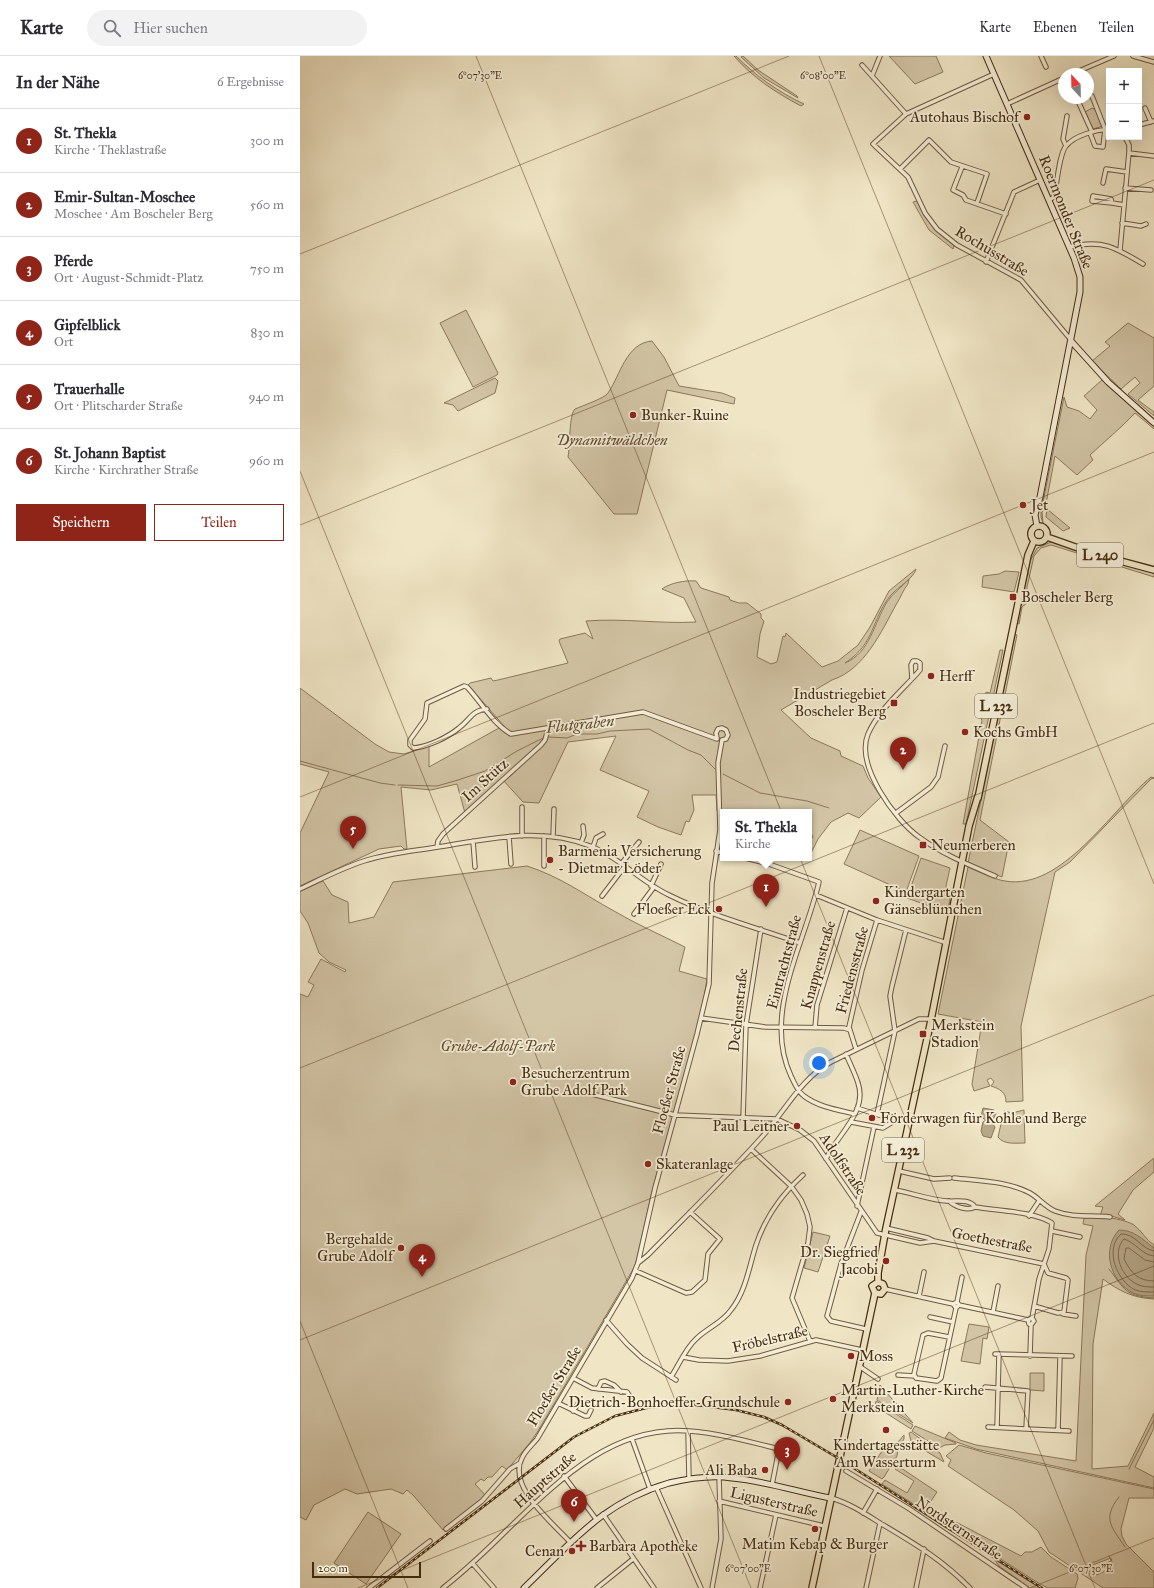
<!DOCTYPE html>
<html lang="de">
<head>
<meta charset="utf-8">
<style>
	:root { --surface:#fff; --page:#f2f2f3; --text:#2b2b33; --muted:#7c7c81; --line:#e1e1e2; --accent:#8f2418 }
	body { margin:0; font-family:"IM FELL Great Primer",serif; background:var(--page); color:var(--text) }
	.controls { position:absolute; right:12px; top:12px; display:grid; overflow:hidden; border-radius:0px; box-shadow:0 4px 16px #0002 }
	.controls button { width:36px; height:36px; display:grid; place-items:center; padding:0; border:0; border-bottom:1px solid var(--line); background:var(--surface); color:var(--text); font:20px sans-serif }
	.compass { position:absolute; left:758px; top:12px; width:36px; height:36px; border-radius:50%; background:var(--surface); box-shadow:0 4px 16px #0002; rotate:338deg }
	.scale { position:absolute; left:12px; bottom:10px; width:109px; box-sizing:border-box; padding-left:4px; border:2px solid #462c0f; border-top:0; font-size:11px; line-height:14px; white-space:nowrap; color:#462c0f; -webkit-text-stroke:3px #f5efda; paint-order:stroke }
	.you { position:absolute; left:519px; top:1007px; width:14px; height:14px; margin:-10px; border:3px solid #fff; border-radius:50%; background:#1a73e8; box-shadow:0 0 0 6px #1a73e833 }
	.badge { display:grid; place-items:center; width:26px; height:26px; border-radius:50%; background:var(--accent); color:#fff; font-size:13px; font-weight:700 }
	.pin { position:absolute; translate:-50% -33px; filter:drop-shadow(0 1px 2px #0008) }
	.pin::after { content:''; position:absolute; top:21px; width:14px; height:12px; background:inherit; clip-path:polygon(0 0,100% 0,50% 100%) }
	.popup { position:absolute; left:420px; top:753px; width:92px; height:52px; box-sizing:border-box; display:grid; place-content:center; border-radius:0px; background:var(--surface); filter:drop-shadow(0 1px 3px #0005); font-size:13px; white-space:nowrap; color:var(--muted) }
	.popup b { font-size:15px; color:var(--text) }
	.popup::after { content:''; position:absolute; left:50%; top:100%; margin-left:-8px; border:8px solid transparent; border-top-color:var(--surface) }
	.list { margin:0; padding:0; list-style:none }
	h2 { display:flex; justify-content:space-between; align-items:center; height:52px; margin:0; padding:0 16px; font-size:17px }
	h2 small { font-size:13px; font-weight:400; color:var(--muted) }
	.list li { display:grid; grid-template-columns:26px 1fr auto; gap:12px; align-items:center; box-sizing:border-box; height:64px; padding:0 16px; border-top:1px solid var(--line) }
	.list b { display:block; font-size:15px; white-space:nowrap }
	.list p { margin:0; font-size:13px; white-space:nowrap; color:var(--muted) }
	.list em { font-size:13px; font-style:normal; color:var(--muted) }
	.actions { display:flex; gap:8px; padding:12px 16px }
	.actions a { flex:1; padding:9px 0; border:1px solid var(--accent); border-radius:0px; text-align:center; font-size:14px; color:var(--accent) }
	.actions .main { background:var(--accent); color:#fff }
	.icon { flex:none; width:22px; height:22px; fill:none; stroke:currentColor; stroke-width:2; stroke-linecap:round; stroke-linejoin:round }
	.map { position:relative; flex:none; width:854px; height:1532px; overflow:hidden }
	header { display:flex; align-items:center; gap:24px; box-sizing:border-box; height:56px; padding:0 20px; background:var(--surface); border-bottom:1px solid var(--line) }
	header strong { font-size:19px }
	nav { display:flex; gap:22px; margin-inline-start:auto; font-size:14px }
	.search { width:280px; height:36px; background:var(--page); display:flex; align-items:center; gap:10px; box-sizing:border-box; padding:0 14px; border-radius:22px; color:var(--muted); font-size:15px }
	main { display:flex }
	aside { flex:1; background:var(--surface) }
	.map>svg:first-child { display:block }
	.green { fill:#d3c6a7; stroke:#8c795b; fill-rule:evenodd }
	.water { fill:#b6a788; stroke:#897658 }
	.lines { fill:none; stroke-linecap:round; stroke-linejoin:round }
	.shore { stroke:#7e6a4c; stroke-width:1 }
	.stream { stroke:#897658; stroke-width:1 }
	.minor-casing { stroke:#705a3d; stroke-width:5.5 }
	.secondary-casing { stroke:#462c0f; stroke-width:7 }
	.primary-casing { stroke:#462c0f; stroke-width:8 }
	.minor { stroke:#f5efda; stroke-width:3.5 }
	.secondary { stroke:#f5efda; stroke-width:5 }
	.primary { stroke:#f0e6c6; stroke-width:5.5 }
	.rail-casing { stroke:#462c0f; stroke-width:2.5 }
	.rail { stroke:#f5efda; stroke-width:1; stroke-dasharray:3; stroke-linecap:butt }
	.ticks { fill:none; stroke:#462c0f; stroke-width:1; stroke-opacity:0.45 }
	.poi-dot { fill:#8f2418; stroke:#f5efda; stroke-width:1.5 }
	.labels { text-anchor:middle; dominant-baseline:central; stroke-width:3.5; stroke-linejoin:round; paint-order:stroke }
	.shield { fill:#f5efda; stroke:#7a664c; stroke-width:1 }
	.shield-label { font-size:14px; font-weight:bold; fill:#462c0f }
	.poi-label { font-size:15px; fill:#462c0f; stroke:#f5efda; text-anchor:start }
	.street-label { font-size:15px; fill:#462c0f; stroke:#f5efda }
	.park-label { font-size:15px; font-style:italic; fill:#624b2d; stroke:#f5efda }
	.water-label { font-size:16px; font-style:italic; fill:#624b2d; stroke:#f5efda }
	.ticks-label { font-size:10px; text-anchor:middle; fill:#462c0f; stroke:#f5efda; stroke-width:3.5; stroke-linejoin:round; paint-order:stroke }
</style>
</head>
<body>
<header>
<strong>Karte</strong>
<div class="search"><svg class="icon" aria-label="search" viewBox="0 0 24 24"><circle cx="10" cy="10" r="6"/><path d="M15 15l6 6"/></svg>Hier suchen</div>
<nav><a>Karte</a><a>Ebenen</a><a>Teilen</a></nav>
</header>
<main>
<aside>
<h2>In der Nähe<small>6 Ergebnisse</small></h2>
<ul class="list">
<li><span class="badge">1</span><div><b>St. Thekla</b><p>Kirche · Theklastraße</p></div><em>300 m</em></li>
<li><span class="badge">2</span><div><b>Emir-Sultan-Moschee</b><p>Moschee · Am Boscheler Berg</p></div><em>560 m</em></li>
<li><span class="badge">3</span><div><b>Pferde</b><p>Ort · August-Schmidt-Platz</p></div><em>750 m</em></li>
<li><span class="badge">4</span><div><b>Gipfelblick</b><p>Ort</p></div><em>830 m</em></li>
<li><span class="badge">5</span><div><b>Trauerhalle</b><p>Ort · Plitscharder Straße</p></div><em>940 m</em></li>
<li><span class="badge">6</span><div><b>St. Johann Baptist</b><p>Kirche · Kirchrather Straße</p></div><em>960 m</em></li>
</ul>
<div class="actions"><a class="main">Speichern</a><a>Teilen</a></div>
</aside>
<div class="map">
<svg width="854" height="1532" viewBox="0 0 854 1532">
	<rect width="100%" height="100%" fill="#f0e6c6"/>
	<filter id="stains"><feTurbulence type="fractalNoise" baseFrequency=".005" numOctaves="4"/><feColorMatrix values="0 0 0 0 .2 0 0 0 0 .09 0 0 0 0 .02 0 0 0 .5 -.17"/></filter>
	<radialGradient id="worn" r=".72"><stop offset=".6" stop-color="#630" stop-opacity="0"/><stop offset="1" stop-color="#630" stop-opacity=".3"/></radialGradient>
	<path class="green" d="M434,0H436C456,20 478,36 504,48L501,50C475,36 453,22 434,0Z
		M443,0L458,14L497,40L498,42L464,22L441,1Z
		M589,0H636L643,16L615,28Z
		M792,52L796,54L803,70L793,73L785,56Z
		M617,145C627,165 635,175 654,189L653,193L629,174L613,146Z
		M166,254L198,317L197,319L173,331L140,267Z
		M828,267L854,282V330L838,344L854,356V360L828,338L840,327L835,321L821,333L792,305L810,290L805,286Z
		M352,285L364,301L379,330L422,337L435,342L434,348L367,334L337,458H314L268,401C270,391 269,358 275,353C282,350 305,342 308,337C320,320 326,287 352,285Z
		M195,322L198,325L195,337L158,355L153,349L144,347Z
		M803,323L854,369V373L835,357C821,372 805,385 790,399L793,404L777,419L755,400L745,453L742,456L743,467L741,461V456L764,341L767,351L779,355L790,363L797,354L784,340Z
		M747,453L770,472L763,475L746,461Z
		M751,486L854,517V521L751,489L741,492L734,500L727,531L728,546L722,551L719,568L717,567L730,505L737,492Z
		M616,513C614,522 598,531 591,539C571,563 576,587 545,607C570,597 574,567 587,546C593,537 602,531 609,523L608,528C603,534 601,541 597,547C581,576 565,613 532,624L481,654L511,682L540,695L541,700L563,710L568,722L581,741L559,762L548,757L531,766L518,783L509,801V788L513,780L511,779L509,781V756L422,755H417L416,739H392L394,754L389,766L386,765L381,779L358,771L337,761L349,735L300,714L316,680L268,686L239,747L223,746L202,723L165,757L157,728L131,734L101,731L107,793H104L101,790L79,793L0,830V777L29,716L0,708V632L75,688L89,696L104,698L129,690V711L199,672L201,673L205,671L168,629L170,627L191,622L193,625L198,624L268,607L259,585L260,583L285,577L293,583L286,565C323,562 360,568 396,566L384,542L362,533C370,527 385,524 396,525L401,532L429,541L430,544L439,547H447L461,558V562L464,565L460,578L457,601L471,608L477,606L483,580L485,581L486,577L522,611L538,605L558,589L570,571L589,535Z
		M705,515L719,516L714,536L682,531L683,520L699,518Z
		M715,578L717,579L680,764L709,786L702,821L668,807Z
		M700,594H703L666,768H663L682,664L681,663L686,636L690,637Z
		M851,721L854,722L851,723L770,806L755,816L721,970L723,1045L706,1046C706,1036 700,1033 691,1030L694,1026L691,1022L687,1024L690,1030L674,1035L672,1028L682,966L638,958L668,811C680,816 692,823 705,825C762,835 811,754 851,721Z
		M560,774L619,800L606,836L544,808Z
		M621,802L650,812L646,830L650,844L647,857L632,854V851L607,842Z
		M227,810C261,821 283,838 314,855C336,868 361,879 385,891L379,915L407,923L401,958L352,1135L335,1210L238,1375L229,1388L207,1414L202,1410L192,1421H188L184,1425L181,1423L175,1428L186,1440L143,1474L113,1439L107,1434L103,1438L91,1433L57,1438L45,1433L14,1449L6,1464L0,1461V938L8,941L14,929L8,926L21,903L45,916L46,914L29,906L19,897L8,867L0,855V835L23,825L32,839L48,846L49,867L74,861L93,826Z
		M724,1054L725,1087C717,1087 703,1089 698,1081L704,1055L712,1057Z
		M854,1102V1116L833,1134L818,1158L825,1164L808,1159L800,1160L803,1151L795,1150Z
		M806,1161C815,1163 826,1164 834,1169C842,1175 846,1184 854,1189V1243C833,1242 819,1235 803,1223L793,1288L792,1413L828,1410L854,1357V1372L835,1411L854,1421V1432L676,1393L645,1382L649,1376L660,1384L676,1389L776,1405L786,1199L793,1170L783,1168L784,1162Z
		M513,1176L530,1180L518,1216L504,1212Z
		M669,1268L689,1271L687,1283L683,1282L680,1308L661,1305Z
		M730,1317H744V1335L730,1334Z
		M580,1329L613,1367L577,1344Z
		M576,1345L613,1369L611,1373L575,1350Z
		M615,1370L656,1387V1388L645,1389L639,1392L612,1375Z
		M611,1376L640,1397L644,1406L614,1388L611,1385L609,1377Z
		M604,1379V1383L598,1392L597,1400L584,1421L582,1423L569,1415L586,1389L593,1392Z
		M659,1389L686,1397L854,1433V1442H829L821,1473L822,1480L826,1488L854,1516V1532H803L749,1496L738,1475L714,1454L648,1410L651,1404L646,1400ZM811,1502L813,1511L797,1519L791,1515L788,1516L785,1512Z
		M598,1410L637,1436L627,1451L721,1500L725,1496H732L741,1491L751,1501L777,1518L778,1522L775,1532H748L740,1528L582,1428L585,1424L607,1437L614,1425L595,1413Z
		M68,1456L101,1478L66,1528L34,1507Z
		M694,1503L740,1532H730L699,1510Z"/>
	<path class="water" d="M683,1052L694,1054L696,1057L692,1067L695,1071L691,1082L683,1080L681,1075L683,1066L686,1064L681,1061Z
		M819,1174C834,1174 842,1183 854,1192V1240C847,1240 840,1240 833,1237C810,1225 801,1193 819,1174Z"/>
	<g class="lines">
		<path class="shore" d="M854,1195C841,1193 835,1177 821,1178C804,1193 817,1225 835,1234C841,1236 848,1236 854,1236
			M854,1200C842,1199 835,1186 824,1183C811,1197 822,1223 839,1229C844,1231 849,1231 854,1231
			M854,1206L845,1204L829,1192H826L824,1203C831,1217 838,1225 854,1225"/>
		<path class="stream" d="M248,681L267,682L277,678H297L310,675L349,673L388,694L401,699L415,713
			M0,705L80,727L95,729
			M423,718L460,737L507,745L529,752
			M98,729L137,730L158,724L185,715L217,695L245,681
			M809,1213C825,1234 825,1240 854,1242
			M829,1413L854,1364
			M819,1441C802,1463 811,1470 825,1491
			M785,1516L811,1505L809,1500"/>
		<defs>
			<path id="minor" d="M741,0L746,11
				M833,0L854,6
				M562,9L606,58
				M694,18L606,58L573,88L608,121L625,157L637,173L657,189L721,224L771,284
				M772,18L814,0
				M572,20L580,0
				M792,40L805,73
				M778,45L792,76
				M707,48L764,22
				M845,52L851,66
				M839,69L854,65
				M790,77L795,90L803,91L805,73
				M766,90L763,83L767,60
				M829,97L854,100
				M662,111L653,134L663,139L666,144L706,158
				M600,113L629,84L651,106L687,118L677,147
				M803,127L806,113L827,116
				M825,132L851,134
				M749,144L754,141C757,129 759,98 766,90C775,79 796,74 809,73
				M812,147L792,145L793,140L811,143L812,147L824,149
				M822,167L841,170L846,168
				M769,191C802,183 815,191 843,208
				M820,194L829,96V89L825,81
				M686,206L714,136L740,124
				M612,623L611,609L613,605H617L620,607V614C603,634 579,653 568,678C555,709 595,764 619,781C642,798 669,809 695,820
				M187,653C172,654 170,664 159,672C148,681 128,691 113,692L110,689V684L125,663L127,647L164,630L167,631C181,646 193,668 211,678L343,656L417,683
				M222,751V780
				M596,757L631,731L638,721L645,690
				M209,781L211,808
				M253,781L254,753
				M173,785L175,811
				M281,787L284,779L283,770
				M137,791L138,785L143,778L241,689L245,684L248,673
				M293,791L296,782L303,778
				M416,795L423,797
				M445,802L469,808L519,826C505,887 462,958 491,1020C495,1028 497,1035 504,1040C518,1051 539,1054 555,1058
				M321,808L339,786
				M244,810V780
				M351,830L361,808
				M0,833C21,823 42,812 64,805C88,797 113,795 138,791C187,783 242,770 290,790C319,801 341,826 369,839C409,859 457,872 500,887
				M516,839L577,864L647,887
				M302,840L325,810
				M334,858L354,831
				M401,962L465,971L544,972L550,974
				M515,972L517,949L547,852
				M556,993L549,971L562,914L577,864
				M292,1038L375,1059L477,1063L500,1074L514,1085L577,1177L620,1187L634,1185
				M577,1058L595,975L590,940L592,930L606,874
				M443,1062L446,969L461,873
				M551,1066L583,1072L591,1067L588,1062L557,1052
				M451,1093L491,1130L501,1144L507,1158L510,1171L508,1187L492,1242L510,1285
				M526,1103C537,1079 568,1056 558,1027C555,1017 550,1008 546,998
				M599,1115L634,1123L650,1122
				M654,1122C680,1125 707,1125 730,1137C739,1142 745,1151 755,1155C773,1162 791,1159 810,1161
				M595,1134C612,1137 630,1144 647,1145C656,1146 669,1142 675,1151
				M649,1145C655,1151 668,1155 675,1151C698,1155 733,1155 752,1167L749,1193L739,1223L732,1262
				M557,1150L574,1071
				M561,1156L541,1208L527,1260L531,1265L566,1273
				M729,1160L739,1145
				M586,1172L628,1182L634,1185L744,1208
				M752,1175L780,1181
				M338,1207L348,1199C386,1160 425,1122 461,1082C484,1057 500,1023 531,1006L619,963H631
				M336,1215L386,1237L392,1236L405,1224L408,1198L420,1183L390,1156
				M585,1233L653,1248L657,1246L659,1249L656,1252L653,1248
				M619,1240L624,1216
				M657,1246L662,1221
				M659,1249L728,1264L732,1262L734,1265L731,1269L729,1268L728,1264
				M734,1250L758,1257L764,1256L768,1224L766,1222L748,1217L744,1208
				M693,1256L698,1230
				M763,1258L776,1260
				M630,1261L653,1266
				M306,1264L327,1288L342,1302L376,1324
				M649,1281L628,1277L623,1279L614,1318L616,1322L637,1325L641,1322L656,1252
				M695,1298L772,1300
				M730,1300L731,1269
				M383,1301L399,1304L428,1305L460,1300L516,1284L562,1294
				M559,1310L578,1323
				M598,1319L615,1320
				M371,1321C379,1309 385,1293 396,1283C407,1272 422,1267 431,1254C446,1235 449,1211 456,1189C465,1162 482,1138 503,1119
				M273,1322L292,1332L327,1336L334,1347
				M685,1331L728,1335L726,1373
				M298,1333L301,1326L305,1325L314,1329L321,1336
				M258,1347L285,1360H288L291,1354
				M273,1355L280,1345
				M688,1371L769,1375
				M697,1371L699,1298
				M758,1374L760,1301
				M388,1375L389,1423
				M332,1383L350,1433
				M546,1415L608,1452L726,1532
				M264,1420L296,1463
				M356,1431L401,1532
				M531,1442C549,1447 564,1457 580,1467C615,1488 640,1502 670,1532
				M419,1445L524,1470
				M563,1457L577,1433
				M303,1458L354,1532
				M146,1473L182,1445L210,1413L220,1407
				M270,1486C253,1467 207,1431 222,1402C225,1395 232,1389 237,1383L332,1222L338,1207L355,1132L397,978L409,928L412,827L420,774L418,707L422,684L426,683L428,679L426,674L422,672L418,673L416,677L417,682
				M173,1508L194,1532
				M69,1532L130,1485
				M143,1532C167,1513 189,1492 210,1471C259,1424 314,1369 389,1375C417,1377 447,1385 475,1392L478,1398L472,1429
				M297,1532L333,1503
				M412,1532L421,1483L419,1421
				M460,1532L476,1459
				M566,1532L580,1467
				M616,1532L624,1493"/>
			<path id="secondary" d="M686,0L774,202L780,221V236L740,441L735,459L737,470
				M771,285L808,326L854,367
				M224,1532C271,1487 303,1446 369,1427C390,1422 411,1419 432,1422C465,1425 498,1436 530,1442"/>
			<path id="primary" d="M731 478a8 8 0 1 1 16 0a8 8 0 1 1-16 0Z
				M747,481L798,499L854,514
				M678,742L728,499L734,485
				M578,1226V1217L586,1172L630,969L669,770L678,740
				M575,1237L581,1238L585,1233L583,1228L578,1226
				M575,1237L572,1230L578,1226
				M512,1532L575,1237"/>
		</defs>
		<use href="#minor" class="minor-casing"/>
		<use href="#secondary" class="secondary-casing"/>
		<use href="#primary" class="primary-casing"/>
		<use href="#minor" class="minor"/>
		<use href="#secondary" class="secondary"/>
		<use href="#primary" class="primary"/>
		<defs>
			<path id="rail" d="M77,1532L274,1381L315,1360L346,1352L388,1348L436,1354L464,1361L482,1369L538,1402L742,1532"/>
		</defs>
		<use href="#rail" class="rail-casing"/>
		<use href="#rail" class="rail"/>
	</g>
	<path class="ticks" d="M176,0L795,1532M519,0L854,828M0,198L489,0M0,415L451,1532M0,469L854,124M0,741L854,396M0,1012L854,667M0,1265L108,1532M0,1284L854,939M58,1532L854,1210M730,1532L854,1482"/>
	<g class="poi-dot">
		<circle cx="727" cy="61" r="4"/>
		<circle cx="333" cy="359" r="4"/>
		<circle cx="723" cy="449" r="4"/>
		<rect x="709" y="537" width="8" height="8" rx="2"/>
		<circle cx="631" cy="620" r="4"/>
		<rect x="590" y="643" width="8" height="8" rx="2"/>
		<circle cx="665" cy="676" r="4"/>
		<rect x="619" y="785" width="8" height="8" rx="2"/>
		<circle cx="250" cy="804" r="4"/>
		<circle cx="576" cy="845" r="4"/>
		<circle cx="419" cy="853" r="4"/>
		<rect x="619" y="974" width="8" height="8" rx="2"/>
		<circle cx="213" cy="1026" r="4"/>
		<circle cx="572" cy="1062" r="4"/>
		<circle cx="497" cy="1070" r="4"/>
		<circle cx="348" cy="1108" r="4"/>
		<circle cx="101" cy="1192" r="4"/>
		<circle cx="586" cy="1205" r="4"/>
		<circle cx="551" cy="1300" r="4"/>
		<circle cx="533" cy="1343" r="4"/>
		<circle cx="488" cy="1346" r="4"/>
		<circle cx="586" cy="1374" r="4"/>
		<circle cx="465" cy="1414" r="4"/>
		<circle cx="515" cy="1473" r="4"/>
		<path d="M279 1484h4v4h4v4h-4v4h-4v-4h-4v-4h4z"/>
		<circle cx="272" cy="1495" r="4"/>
	</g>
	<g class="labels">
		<g class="shield">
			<rect x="777" y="487" width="46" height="24" rx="3"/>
			<rect x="675" y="638" width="42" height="24" rx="3"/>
			<rect x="582" y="1082" width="42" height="24" rx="3"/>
		</g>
		<g class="shield-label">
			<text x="800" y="499">L 240</text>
			<text x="696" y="650">L 232</text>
			<text x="603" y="1094">L 232</text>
		</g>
		<g class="poi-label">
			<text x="719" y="61" text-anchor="end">Autohaus Bischof</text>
			<text x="341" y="359">Bunker-Ruine</text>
			<text x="731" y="449">Jet</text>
			<text x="721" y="541">Boscheler Berg</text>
			<text x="639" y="620">Herff</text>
			<text x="586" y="638" text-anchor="end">Industriegebiet<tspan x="586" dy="17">Boscheler Berg</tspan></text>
			<text x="673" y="676">Kochs GmbH</text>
			<text x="631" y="789">Neumerberen</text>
			<text x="258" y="795">Barmenia Versicherung<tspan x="258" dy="17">- Dietmar Löder</tspan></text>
			<text x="584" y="836">Kindergarten<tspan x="584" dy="17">Gänseblümchen</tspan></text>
			<text x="411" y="853" text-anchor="end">Floeßer Eck</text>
			<text x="631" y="969">Merkstein<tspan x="631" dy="17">Stadion</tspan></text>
			<text x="221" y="1017">Besucherzentrum<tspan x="221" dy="17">Grube Adolf Park</tspan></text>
			<text x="580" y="1062">Förderwagen für Kohle und Berge</text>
			<text x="489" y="1070" text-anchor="end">Paul Leitner</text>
			<text x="356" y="1108">Skateranlage</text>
			<text x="93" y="1183" text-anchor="end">Bergehalde<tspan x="93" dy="17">Grube Adolf</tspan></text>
			<text x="578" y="1196" text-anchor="end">Dr. Siegfried<tspan x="578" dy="17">Jacobi</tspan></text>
			<text x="559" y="1300">Moss</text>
			<text x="541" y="1334">Martin-Luther-Kirche<tspan x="541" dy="17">Merkstein</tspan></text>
			<text x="480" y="1346" text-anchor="end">Dietrich-Bonhoeffer-Grundschule</text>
			<text x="586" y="1389" text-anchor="middle">Kindertagesstätte<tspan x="586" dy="17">Am Wasserturm</tspan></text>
			<text x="457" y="1414" text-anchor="end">Ali Baba</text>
			<text x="515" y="1488" text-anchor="middle">Matim Kebap &amp; Burger</text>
			<text x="289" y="1490">Barbara Apotheke</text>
			<text x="264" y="1495" text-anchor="end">Cenan</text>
		</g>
		<g class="street-label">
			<text transform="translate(766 156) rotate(68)">Roermonder Straße</text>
			<text transform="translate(692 195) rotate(31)">Rochusstraße</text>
			<text transform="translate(185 724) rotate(-42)">Im Stütz</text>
			<text transform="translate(484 906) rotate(-75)">Eintrachtstraße</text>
			<text transform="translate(518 909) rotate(-74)">Knappenstraße</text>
			<text transform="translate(552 914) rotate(-75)">Friedensstraße</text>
			<text transform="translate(438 954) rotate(-84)">Dechenstraße</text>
			<text transform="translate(369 1034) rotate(-75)">Floeßer Straße</text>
			<text transform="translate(543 1108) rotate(56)">Adolfstraße</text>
			<text transform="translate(692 1184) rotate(11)">Goethestraße</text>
			<text transform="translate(470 1283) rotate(-13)">Fröbelstraße</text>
			<text transform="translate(254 1330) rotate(-59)">Floeßer Straße</text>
			<text transform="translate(245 1424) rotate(-41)">Hauptstraße</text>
			<text transform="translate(474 1446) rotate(13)">Ligusterstraße</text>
			<text transform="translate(659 1472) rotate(34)">Nordsternstraße</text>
		</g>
		<g class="park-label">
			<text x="312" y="384">Dynamitwäldchen</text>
			<text x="198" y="990">Grube-Adolf-Park</text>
		</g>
		<g class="water-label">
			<text transform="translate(280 668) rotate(-6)">Flutgraben</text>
		</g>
	</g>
	<g class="ticks-label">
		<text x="180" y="23">6°07'30"E</text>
		<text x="523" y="23">6°08'00"E</text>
		<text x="448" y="1516">6°07'00"E</text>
		<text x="791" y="1516">6°07'30"E</text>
	</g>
	<rect width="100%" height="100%" filter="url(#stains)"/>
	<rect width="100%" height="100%" fill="url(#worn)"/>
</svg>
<div class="controls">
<button>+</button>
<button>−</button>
</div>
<svg class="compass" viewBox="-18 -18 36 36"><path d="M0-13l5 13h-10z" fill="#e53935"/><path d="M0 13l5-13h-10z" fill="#7c7c81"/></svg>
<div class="scale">200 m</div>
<div class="you"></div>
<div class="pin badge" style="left:466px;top:851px">1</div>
<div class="popup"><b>St. Thekla</b>Kirche</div>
<div class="pin badge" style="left:603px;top:714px">2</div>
<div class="pin badge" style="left:487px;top:1414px">3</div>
<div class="pin badge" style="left:122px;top:1221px">4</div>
<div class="pin badge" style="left:53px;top:793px">5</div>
<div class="pin badge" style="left:274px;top:1466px">6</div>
</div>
</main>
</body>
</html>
